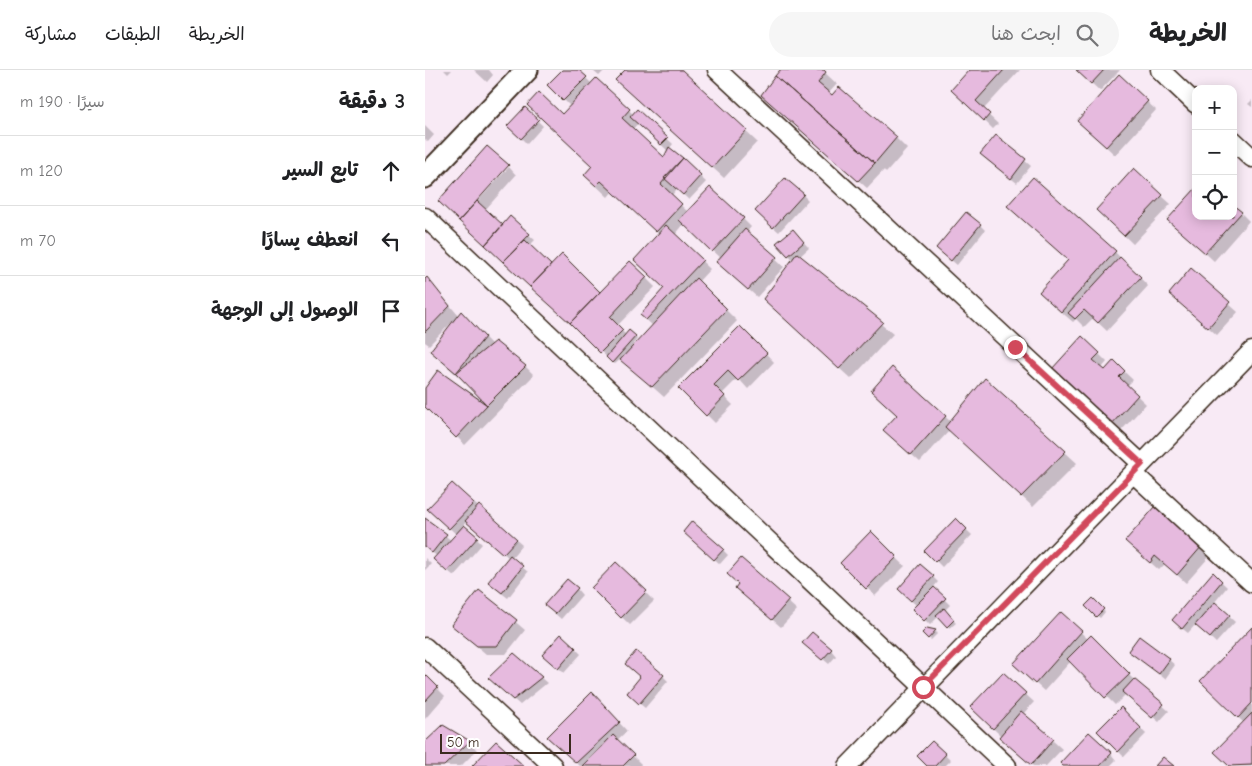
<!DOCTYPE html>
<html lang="ar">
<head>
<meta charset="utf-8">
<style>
	:root { --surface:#fff; --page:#f6f6f6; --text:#202124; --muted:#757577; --line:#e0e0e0 }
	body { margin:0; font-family:"Comic Neue","Playpen Sans Arabic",sans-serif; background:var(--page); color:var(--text); direction:rtl }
	.controls { position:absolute; right:15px; top:15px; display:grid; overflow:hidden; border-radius:10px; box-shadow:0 2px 12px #0003 }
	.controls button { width:45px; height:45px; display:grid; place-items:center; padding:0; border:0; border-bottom:1px solid var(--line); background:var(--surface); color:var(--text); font:25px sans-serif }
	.scale { position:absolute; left:15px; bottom:12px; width:131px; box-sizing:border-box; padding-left:5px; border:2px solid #3b2a1e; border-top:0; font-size:14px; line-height:18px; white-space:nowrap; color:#3b2a1e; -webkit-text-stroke:4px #fff; paint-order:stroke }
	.stop { position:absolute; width:15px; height:15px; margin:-11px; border:4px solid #d1495b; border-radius:50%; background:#fff }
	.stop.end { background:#d1495b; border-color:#fff; box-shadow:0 1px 5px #0008 }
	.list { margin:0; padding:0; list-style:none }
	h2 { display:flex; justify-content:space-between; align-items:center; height:65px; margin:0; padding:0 20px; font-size:21px }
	h2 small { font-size:16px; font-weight:400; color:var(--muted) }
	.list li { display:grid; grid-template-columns:32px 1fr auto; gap:15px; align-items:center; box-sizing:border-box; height:70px; padding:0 20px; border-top:1px solid var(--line) }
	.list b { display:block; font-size:19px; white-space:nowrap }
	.list em { font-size:16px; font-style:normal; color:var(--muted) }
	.icon { flex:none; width:28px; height:28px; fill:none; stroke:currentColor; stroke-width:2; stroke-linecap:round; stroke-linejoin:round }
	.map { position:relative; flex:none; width:827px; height:696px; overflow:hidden; direction:ltr }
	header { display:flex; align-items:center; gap:30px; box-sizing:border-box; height:70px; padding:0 25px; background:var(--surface); border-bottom:1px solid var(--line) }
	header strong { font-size:24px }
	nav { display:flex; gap:28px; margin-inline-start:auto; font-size:18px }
	.search { width:350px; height:45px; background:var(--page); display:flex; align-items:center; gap:12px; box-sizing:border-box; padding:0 18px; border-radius:28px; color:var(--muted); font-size:19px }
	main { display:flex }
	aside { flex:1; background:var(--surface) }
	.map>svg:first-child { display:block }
	.shadow { fill:#0003; fill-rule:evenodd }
	.building { fill:#e6bade; stroke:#3b2a1e }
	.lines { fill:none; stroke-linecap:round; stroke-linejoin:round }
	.minor-casing { stroke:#3b2a1e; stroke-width:21 }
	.tertiary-casing { stroke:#3b2a1e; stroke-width:25 }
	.minor { stroke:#fff; stroke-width:18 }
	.tertiary { stroke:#fff; stroke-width:21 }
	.route { stroke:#d1495b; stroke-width:6 }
</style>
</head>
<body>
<header>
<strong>الخريطة</strong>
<div class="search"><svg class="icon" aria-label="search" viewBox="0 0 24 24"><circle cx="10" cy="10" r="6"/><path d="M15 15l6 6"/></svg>ابحث هنا</div>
<nav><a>الخريطة</a><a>الطبقات</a><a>مشاركة</a></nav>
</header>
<main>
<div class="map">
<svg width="827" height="696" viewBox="0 0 827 696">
	<rect width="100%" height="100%" fill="#f8eaf5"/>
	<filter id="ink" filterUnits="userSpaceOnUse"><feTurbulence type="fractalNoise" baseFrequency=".02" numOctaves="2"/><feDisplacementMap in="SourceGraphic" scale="10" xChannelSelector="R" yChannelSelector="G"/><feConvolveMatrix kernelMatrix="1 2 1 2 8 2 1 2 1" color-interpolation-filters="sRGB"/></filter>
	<g filter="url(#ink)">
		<path class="shadow" d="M19,0H27L23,4Z
			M49,0H64L68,5L62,12Z
			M138,0H153L167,14L171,9L209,45L212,41L248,74L244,79L281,112L264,130L252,119L246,126L263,142L318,149L326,157L321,163L359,197L332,227L301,200L296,188L259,154L250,165L285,199L273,212L312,251L239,327L196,289L190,294L185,290L23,139L52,132L84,97L91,105L60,140L78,156L104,165L110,170L104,176L126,197L137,186L175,223L205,192L230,217L192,256L201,265L204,262L212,269L208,274L210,275L228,256L216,245L241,219L234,164L188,121L183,127L160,105L169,96L137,46L146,37L124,15ZM213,53L243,81L240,89L208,59Z
			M167,0H180L174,6Z
			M201,0H255L332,72L299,108L203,21Z
			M357,0H397L412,14L403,24L471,68L482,79L461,103L459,100L442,118L346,33Z
			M546,0H595L558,40L573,54L568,59L536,28Z
			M652,0H695L675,21Z
			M694,6L731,40L690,85L662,59Z
			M827,30V37L823,34Z
			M100,39L118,56L102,74L84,56Z
			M0,56L9,65L3,72L0,69Z
			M571,67L606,96L592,113L562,90Z
			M378,125L383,130L354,162L337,147Z
			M737,126L746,134L708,174L681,148Z
			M816,143L824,151L789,191L753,158L771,146H808Z
			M555,155L560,160L532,195L518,183Z
			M373,166L384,178L374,187L468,264L426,309L351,240L368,190L364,185Z
			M690,182L723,216L682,261L668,248L659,257L651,249L648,252L627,234L644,191Z
			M766,200L813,242L792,265L754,232Z
			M2,209L34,246L36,243L67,275L100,296L109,305L40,375L0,335V320L13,301L63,334L6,281L28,253L27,252L4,275L0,272V211Z
			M315,257L349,292L323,319L313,308L297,324L308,335L290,353L255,318Z
			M674,284L682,292L676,299L680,302L689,292L708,310L702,316L721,334L695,362L628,300Z
			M467,299L526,352L560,309L652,393L608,437L525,360L495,392L468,368L473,345Z
			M27,414L97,475L86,488L103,502L83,528L70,518L84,488L42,451L38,456L57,474L29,506L16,495L13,487L0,477V450L27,471L32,465L4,439Z
			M731,437L785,486L761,513L740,494L734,500L710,479Z
			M531,450L547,465L517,497L501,481Z
			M446,463L480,496L450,526L417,493Z
			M265,467L298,480L303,485L295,494Z
			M0,488L6,494L0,500Z
			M316,490L372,540L356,557L320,526L314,515Z
			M191,494L229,531L205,555L167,518Z
			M788,504L802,517L789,533L810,552L791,573L771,554L763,563L754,556Z
			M508,507L513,512L508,518L525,535L519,541L531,553L525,558L514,546L505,555L489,539L492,536L480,525Z
			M152,519L157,525L136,549L126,540Z
			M54,521L100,560L81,584H61L27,555Z
			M668,530L680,542L675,548L662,536Z
			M636,544L664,570L666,567L710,611L744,641L734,652L701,624L690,635L646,591L619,621L599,603Z
			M827,558V696H806L791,682L819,653L787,622Z
			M503,559L513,563L506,570L499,563Z
			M150,578L156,584L139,603L125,590Z
			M385,578L406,580L411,586L404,594Z
			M705,581L744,590L750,595L740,609Z
			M89,585L122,613L95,635L70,613Z
			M578,604L609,632L598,644L637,679L621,696H608L555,646Z
			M0,606L20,626L0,649Z
			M238,606L243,611L220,638L209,629Z
			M175,632L202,661L192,670L216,694L215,696H155L132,675Z
			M696,639L721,664L699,687L674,661Z
			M44,672L52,680L36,696H0V674Z
			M507,672L526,690L520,696H504Z
			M686,684L691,690L685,696H640Z"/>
		<path class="building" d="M137,0H154L162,7L138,31L122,15Z
			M200,0H257L322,60L287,98L190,10Z
			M355,0H399L401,2L393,13L407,25L414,17L472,67L450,93L350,6Z
			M544,0H579L551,31L565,44L559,51L526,20Z
			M651,0H679L666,14Z
			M694,4L723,31L681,77L652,51Z
			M350,6L450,93L433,111L336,25Z
			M171,8L205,39L197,48L239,87L244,77L258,88L236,114L257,134L231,162L176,111L171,116L159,105L167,96L102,35L114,22L137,44Z
			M100,37L114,50L96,69L82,56Z
			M212,39L243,68L236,75L205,47Z
			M571,65L601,89L586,109L555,84Z
			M62,76L84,95L34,151L13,131Z
			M258,88L276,105L258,125L239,108Z
			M709,98L738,125L699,166L671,140Z
			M608,107L691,181L636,242L614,222L643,190L582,136Z
			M360,108L379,124L348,158L330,141Z
			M285,117L319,148L287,182L254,150Z
			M771,118V146H808V135L817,142L780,183L742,150Z
			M52,131L78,155L60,175L34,151Z
			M541,142L556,154L526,191L511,178Z
			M85,146L105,164L78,192L60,175Z
			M241,155L278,190L221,250L215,245L239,218L209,190Z
			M320,159L352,187L323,220L291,192Z
			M368,159L379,172L363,186L351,173Z
			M100,170L126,195L105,217L78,192Z
			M372,183L458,252L414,299L338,229Z
			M137,184L175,222L145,253L105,217Z
			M695,187L716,207L673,253L659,240L650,249L643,243Z
			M205,191L222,207L185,247L198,260L175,283L145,253Z
			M766,198L805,232L783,258L744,224Z
			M2,207L25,236L0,262V209Z
			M271,208L302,239L227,317L195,290Z
			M36,241L60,267L31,303L5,281Z
			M315,256L342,283L313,311L303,301L289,315L300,326L281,346L253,318Z
			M204,260L211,266L187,293L181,287Z
			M657,266L675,283L668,290L680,300L689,290L700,301L694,307L713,325L686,355L626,300Z
			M70,271L101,296L62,335L31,303Z
			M467,297L521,346L486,385L458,360L472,345L446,321Z
			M13,300L62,335L31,368L0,337V318Z
			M560,308L641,381L596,427L520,357Z
			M27,413L49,433L24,459L2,439Z
			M54,435L92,469L78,484L40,451Z
			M731,436L777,476L752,505L730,486L725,493L700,471Z
			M0,448L22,464L7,483L0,477Z
			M531,448L542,459L510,492L499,481Z
			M267,451L299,479L289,490L258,462Z
			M39,455L53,467L22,502L8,489Z
			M446,461L472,487L441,519L415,493Z
			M85,485L98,496L77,523L63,512Z
			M316,488L364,530L347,550L310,518L313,514L302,504Z
			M191,492L222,521L196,548L166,518Z
			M495,494L509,506L486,531L473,519Z
			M788,502L797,511L757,559L747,550Z
			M142,509L153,518L130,544L119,535Z
			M509,517L521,528L499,551L487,539Z
			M54,520L92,550L72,576H52L26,555Z
			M668,528L679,539L671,547L660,536Z
			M790,532L805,545L785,568L770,555Z
			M519,538L529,550L522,557L511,545Z
			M636,542L657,561L610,614L588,594Z
			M827,557V633L813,648L775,611Z
			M502,558L511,560L503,569L497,563Z
			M387,562L407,579L397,590L377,573Z
			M136,564L151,578L133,599L117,585Z
			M666,565L705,604L680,628L642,589Z
			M714,566L745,589L734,604L703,581Z
			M211,581L239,605L214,634L202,623L215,607L200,594Z
			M89,583L117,607L88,630L63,608Z
			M578,602L601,623L568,659L545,637Z
			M0,604L13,617L0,631Z
			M709,609L739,634L727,648L697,622Z
			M167,622L195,652L151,693L122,667Z
			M696,637L716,658L693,682L672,661Z
			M596,641L629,669L606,695L574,667Z
			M827,643V695L804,696L789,682Z
			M18,655L45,671L19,696H0V672Z
			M664,662L687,683L675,696H638L635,693Z
			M188,665L209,685L198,696H158Z
			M71,671L99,696H47Z
			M507,671L521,684L510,696H502L492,686Z
			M738,687L749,696H730Z"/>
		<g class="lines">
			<defs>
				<path id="minor" d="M292,0L717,394
					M735,0L771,34
					M808,70L827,88
					M0,147L582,696
					M708,403L827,513
					M0,577L128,696
					M423,696L827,281"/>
				<path id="tertiary" d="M0,107L102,0"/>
			</defs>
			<use href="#minor" class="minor-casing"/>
			<use href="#tertiary" class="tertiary-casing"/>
			<use href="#minor" class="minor"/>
			<use href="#tertiary" class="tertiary"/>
		</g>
	</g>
	<g class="lines" filter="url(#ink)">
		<path class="route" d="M498,617L717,394L590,277"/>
	</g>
</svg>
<div class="controls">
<button>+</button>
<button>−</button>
<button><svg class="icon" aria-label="locate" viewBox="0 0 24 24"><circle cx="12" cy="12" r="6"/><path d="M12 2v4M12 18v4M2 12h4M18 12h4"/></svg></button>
</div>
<div class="scale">50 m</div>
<div class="stop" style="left:498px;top:617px"></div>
<div class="stop end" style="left:590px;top:277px"></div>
</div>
<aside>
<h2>3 دقيقة<small>سيرًا · 190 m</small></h2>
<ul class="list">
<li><svg class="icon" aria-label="ahead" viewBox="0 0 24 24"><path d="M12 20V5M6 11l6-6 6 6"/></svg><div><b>تابع السير</b></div><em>120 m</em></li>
<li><svg class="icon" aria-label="left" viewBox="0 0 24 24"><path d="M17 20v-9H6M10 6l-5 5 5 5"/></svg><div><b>انعطف يسارًا</b></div><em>70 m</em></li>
<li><svg class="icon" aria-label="arrive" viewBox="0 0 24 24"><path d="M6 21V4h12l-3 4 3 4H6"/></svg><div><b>الوصول إلى الوجهة</b></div></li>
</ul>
</aside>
</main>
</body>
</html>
